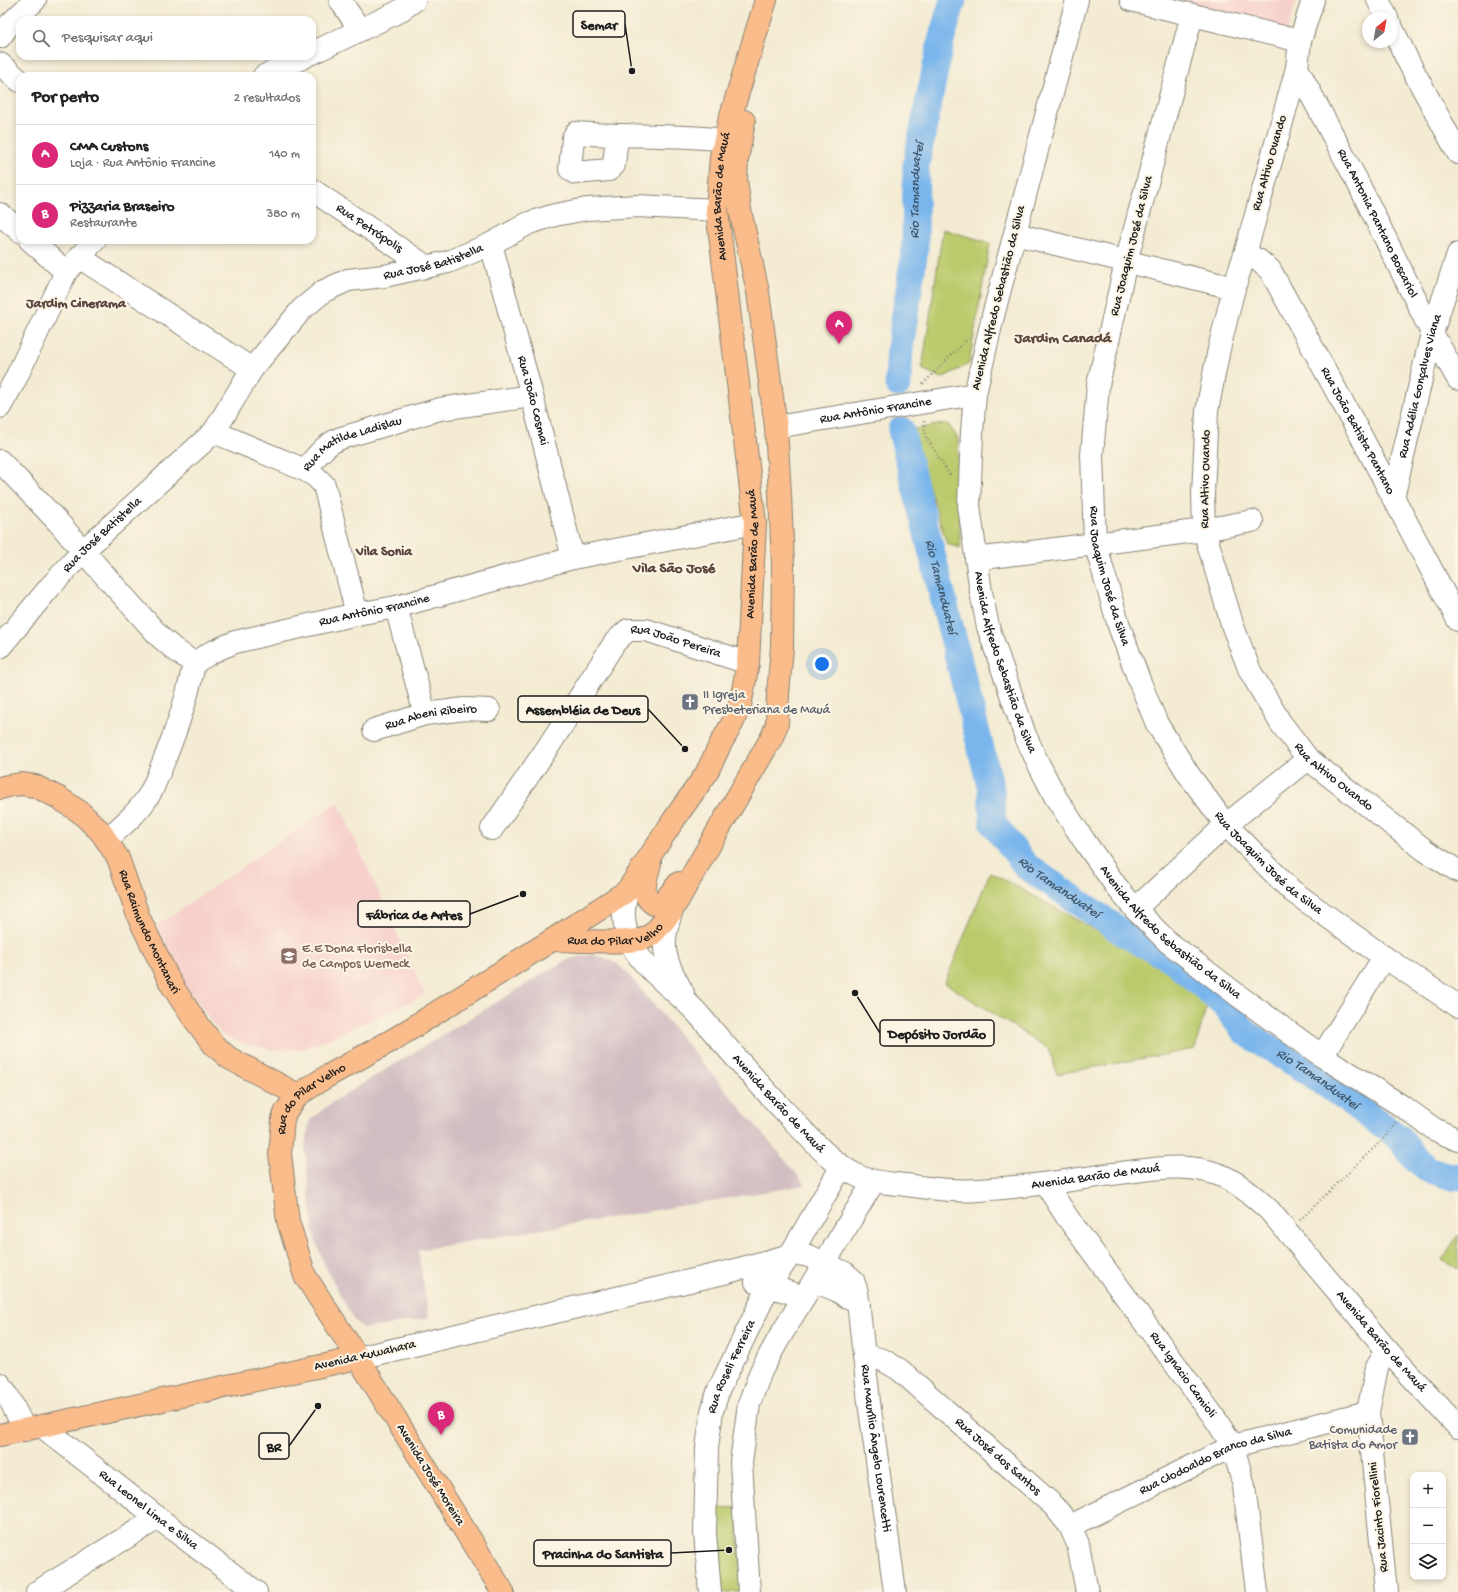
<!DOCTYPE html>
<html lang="pt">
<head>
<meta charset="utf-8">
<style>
	:root { --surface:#fff; --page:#f2f2f2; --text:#202124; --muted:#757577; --line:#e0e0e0; --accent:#db2777 }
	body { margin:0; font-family:"Gochi Hand",sans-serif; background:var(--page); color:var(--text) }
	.controls { position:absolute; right:12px; bottom:12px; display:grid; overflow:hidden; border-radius:8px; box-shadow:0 2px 6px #0003 }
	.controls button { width:36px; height:36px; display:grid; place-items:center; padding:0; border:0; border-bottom:1px solid var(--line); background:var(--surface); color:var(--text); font:20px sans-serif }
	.compass { position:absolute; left:1362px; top:12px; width:36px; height:36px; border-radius:50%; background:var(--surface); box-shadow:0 2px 6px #0003; rotate:31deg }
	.you { position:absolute; left:822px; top:664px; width:14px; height:14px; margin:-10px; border:3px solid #fff; border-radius:50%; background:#1a73e8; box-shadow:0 0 0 6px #1a73e833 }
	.badge { display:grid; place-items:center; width:26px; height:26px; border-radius:50%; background:var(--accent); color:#fff; font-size:13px; font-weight:700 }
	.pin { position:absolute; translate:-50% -33px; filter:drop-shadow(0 1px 2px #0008) }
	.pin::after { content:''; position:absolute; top:21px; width:14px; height:12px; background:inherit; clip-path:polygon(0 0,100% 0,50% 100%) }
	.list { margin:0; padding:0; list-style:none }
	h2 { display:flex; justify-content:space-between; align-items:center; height:52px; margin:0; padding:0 16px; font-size:17px }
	h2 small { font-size:13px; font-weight:400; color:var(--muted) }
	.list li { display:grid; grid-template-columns:26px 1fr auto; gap:12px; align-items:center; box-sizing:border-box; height:60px; padding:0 16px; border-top:1px solid var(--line) }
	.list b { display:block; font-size:15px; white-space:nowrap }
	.list p { margin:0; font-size:13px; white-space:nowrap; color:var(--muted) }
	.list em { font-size:13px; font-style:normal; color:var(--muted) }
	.icon { flex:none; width:22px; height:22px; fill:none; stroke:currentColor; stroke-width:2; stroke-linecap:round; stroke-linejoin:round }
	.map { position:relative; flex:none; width:1458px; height:1592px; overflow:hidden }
	.search { position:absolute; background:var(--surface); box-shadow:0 2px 6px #0003; left:16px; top:16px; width:300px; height:44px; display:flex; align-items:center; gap:10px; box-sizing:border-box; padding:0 14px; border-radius:12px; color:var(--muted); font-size:15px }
	.panel { position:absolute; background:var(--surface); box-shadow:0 2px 6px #0003; left:16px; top:72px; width:300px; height:172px; border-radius:12px }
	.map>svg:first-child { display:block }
	.built { fill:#f7d0cb }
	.industrial { fill:#d2bec2 }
	.green { fill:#bbca6c; stroke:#6c7344 }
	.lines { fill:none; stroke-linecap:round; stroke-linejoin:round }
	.river { stroke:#7ab6ec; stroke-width:27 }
	.minor-casing { stroke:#888477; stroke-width:24 }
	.major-casing { stroke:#888477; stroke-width:24 }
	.path { stroke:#888477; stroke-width:2.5; stroke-dasharray:1 3; stroke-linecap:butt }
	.minor { stroke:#fff; stroke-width:22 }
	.major { stroke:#fabc8b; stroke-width:22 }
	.labels { text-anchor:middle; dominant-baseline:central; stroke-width:4; stroke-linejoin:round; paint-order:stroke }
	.street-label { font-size:13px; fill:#1c1c1c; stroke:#fcf5e5 }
	.worship-label { font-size:13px; fill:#5b616d; stroke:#fcf5e5; text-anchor:start }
	.education-label { font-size:13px; fill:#785e54; stroke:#fcf5e5; text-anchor:start }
	.water-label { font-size:14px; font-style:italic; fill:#425a6f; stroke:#fcf5e5 }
	.neighbourhood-label { font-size:14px; font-weight:bold; fill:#5b463e; stroke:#fcf5e5 }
	.quarter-label { font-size:15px; font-weight:bold; fill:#5b463e; stroke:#fcf5e5 }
	.leader { fill:none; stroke:#1c1c1c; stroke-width:1.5 }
	.callout-dot { fill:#1c1c1c; stroke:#fcf5e5; stroke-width:1.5 }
	.callout { fill:#fcf5e5; stroke:#1c1c1c; stroke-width:1.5 }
	.callout-label { font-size:14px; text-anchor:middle; font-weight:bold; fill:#1c1c1c }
</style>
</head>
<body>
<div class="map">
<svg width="1458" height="1592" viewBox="0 0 1458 1592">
	<rect width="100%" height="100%" fill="#fcf5e5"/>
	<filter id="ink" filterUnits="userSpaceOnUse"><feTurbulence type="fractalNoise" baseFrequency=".025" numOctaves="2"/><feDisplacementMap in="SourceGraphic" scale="8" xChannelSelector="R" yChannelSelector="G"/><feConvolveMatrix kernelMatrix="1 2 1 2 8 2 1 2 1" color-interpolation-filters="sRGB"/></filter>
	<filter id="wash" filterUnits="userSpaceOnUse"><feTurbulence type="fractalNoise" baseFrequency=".012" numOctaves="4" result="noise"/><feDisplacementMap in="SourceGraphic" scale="16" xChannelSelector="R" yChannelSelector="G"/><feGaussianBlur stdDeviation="0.9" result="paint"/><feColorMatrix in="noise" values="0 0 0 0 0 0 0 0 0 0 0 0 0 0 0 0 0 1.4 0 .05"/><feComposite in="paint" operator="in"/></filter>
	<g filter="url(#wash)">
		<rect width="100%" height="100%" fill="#f3ebd2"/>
		<path class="built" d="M1164,0H1297L1287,30Z
			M338,802L425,995L326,1040L303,1049L274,1050L244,1044L222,1035L186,987L156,926Z"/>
		<path class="industrial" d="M590,955L602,957L616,963L627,973L806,1185L418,1250L429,1318L364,1329L353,1319L324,1264L313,1233L305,1147L310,1120L331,1103L554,967L572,958Z"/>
		<path class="green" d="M943,229L990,243L969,364L942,378L922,369Z
			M947,423L958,438L960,548L947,544L911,430Z
			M990,872L1210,993L1195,1049L1057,1074L1049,1049L945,983Z
			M1458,1235V1270L1442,1260Z
			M716,1507L737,1508L742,1592H722Z"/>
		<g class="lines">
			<g class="river">
				<path id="s1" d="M898,384L900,348L915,249L916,165L941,41L953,0"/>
				<path id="s2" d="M901,430L991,789L993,823L1026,866L1125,934L1176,962L1224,1005L1245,1032L1310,1073L1401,1139L1414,1157L1427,1169L1452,1177L1458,1176"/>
			</g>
		</g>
	</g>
	<g filter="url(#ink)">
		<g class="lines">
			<defs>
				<g id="minor">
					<path d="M340,0L360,30"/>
					<path id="s3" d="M1077,0L994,312L975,394L972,432L969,506L981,592L988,627L1025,735L1039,765L1056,798L1085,842L1116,886L1135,909L1168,942L1240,997L1322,1056L1405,1108L1434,1129L1458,1140"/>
					<path d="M1131,0L1300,41"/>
					<path id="s4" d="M1313,0L1300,41L1297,68L1245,254L1234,288L1219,349L1207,411L1203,494L1204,530L1233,627L1250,671L1280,722L1308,759L1426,851L1458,871"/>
					<path d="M1378,0L1387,18"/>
					<path id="s5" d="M1192,15L1126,262L1098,385L1092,455L1095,543L1119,626L1139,680L1157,724L1189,775L1226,825L1292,891L1384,957L1458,1006"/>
					<path d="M1392,28L1408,61L1458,153"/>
					<path d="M0,37L9,25L35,0"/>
					<path d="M312,53L398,12L415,0"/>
					<path d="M0,64L20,81"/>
					<path id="s6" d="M1297,68L1357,181L1432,333L1458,379"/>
					<path d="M264,76L306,56"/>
					<path d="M617,136L614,165L609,170L575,173L570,169L573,138L576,133C626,137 675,134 725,140"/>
					<path id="s7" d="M312,190L427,267"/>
					<path d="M0,214L20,231"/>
					<path d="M1015,234L1234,288"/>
					<path d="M30,240L66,272"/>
					<path id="s8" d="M491,244L532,396L573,558"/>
					<path id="s9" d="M1245,254L1258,260L1270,270L1361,436L1458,620"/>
					<path d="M79,257L252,369"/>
					<path d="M0,407L15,380L66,272L95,240"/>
					<path id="s10" d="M776,427L975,394"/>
					<path d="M214,432L305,470L315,476L324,485L357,614"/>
					<path d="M0,461L59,523L83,551L160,637L174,649L194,663"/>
					<path id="s11" d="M305,470C316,457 325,444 341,438L440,409L532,396"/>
					<path id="s12" d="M1393,498L1432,333L1458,254"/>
					<path d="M976,559L1204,530L1252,521"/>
					<path d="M396,607L425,714"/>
					<path id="s13" d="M0,647L50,587L83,551L214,432L252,369L302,309L324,291L348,280L384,276L448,262L491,244L529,223L555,215L587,209L637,206L717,210"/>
					<path id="s14" d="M374,730L425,714L465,709L489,710"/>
					<path id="s15" d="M492,829L550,744L615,642L628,630H646L748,663"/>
					<path id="s16" d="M107,839C122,826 138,813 149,795C154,787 157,777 161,768C175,734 188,698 194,663L212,652L235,642L357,614L396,607L573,558L755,523"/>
					<path id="s17" d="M627,891C626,897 624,904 624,910C621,959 671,983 699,1015C729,1050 759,1085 791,1118C811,1139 831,1163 858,1176C873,1183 890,1183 906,1185C930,1188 954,1192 979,1190C1023,1187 1067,1181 1112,1174C1148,1170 1185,1161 1220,1175C1236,1181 1256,1198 1269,1210L1387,1350L1458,1427"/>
					<path d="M1135,909L1226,825L1308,759"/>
					<path d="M671,912C669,921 665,931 665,940C663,959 674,976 683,993"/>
					<path d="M1322,1056L1384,957"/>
					<path id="s18" d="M1046,1184L1067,1217L1214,1417L1233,1446L1244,1486L1257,1592"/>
					<path d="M814,1281L836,1290L859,1304"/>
					<path d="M756,1282L804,1297"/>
					<path id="s19" d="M864,1355L883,1360L900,1370L1054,1506L1070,1526L1078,1544L1087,1592"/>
					<path id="s20" d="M358,1358L728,1272L790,1255L800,1254L809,1256L845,1273L853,1280L857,1292L869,1402L895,1592"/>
					<path d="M0,1384L7,1394L25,1430"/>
					<path id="s21" d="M43,1427L158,1518L256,1592"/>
					<path id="s22" d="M1070,1526L1233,1446L1368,1412"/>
					<path d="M37,1592L158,1518"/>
					<path id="s23" d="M710,1592L705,1533L707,1448L712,1411L719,1389L769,1286L790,1255L842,1166"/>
					<path d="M749,1592L741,1462L749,1404L761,1371L778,1340L874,1181"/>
					<path d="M1386,1592L1368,1412L1377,1367L1387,1350"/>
				</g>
				<g id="major">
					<path id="s24" d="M0,788L8,786L21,784L35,786L59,798L80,812L101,832L118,858L139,918L171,984L194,1019L214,1045L229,1058L298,1095"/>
					<path d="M650,863C647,878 638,894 654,904L664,901L679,883"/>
					<path id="s25" d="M552,940C571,940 634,945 648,937C657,932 664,920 671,912L772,737L777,724L778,694L782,647L783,566L780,494L776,427L758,292L740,210L736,179L737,160L744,121"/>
					<path d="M0,1435L358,1358"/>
					<path id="s26" d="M503,1592L358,1358L305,1276L288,1221L280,1154L283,1119L286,1111L298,1095L326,1077L396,1038L552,940L627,891L673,821L706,774L721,743L733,722L741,701L748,663L755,523L717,210L721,157L729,122L766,0"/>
				</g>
			</defs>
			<use href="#minor" class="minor-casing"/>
			<use href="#major" class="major-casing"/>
			<path class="path" d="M923,384L968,338
				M924,421L926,437L951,477
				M1300,1220L1384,1138L1396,1122"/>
			<use href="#minor" class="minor"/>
			<use href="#major" class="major"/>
		</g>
	</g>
	<defs>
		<symbol id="church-square" viewBox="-11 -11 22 22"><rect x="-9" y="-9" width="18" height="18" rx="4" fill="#6b7280" stroke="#fcf5e5"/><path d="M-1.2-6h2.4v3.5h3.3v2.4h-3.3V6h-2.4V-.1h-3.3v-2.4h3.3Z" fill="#fff"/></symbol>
		<symbol id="school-square" viewBox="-11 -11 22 22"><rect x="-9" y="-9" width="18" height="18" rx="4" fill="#8d6e63" stroke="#fcf5e5"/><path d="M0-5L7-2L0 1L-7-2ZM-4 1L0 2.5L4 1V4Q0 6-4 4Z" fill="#fff"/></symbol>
	</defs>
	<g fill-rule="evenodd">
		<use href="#church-square" x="680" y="692" width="20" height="20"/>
		<use href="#school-square" x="279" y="946" width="20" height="20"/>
		<use href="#church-square" x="1400" y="1427" width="20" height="20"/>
	</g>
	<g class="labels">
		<g class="street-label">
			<text transform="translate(1270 163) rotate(-74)">Rua Altivo Ovando</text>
			<text stroke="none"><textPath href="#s26" startOffset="1679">Avenida Barão de Mauá</textPath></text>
			<text stroke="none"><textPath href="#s6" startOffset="175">Rua Antonia Pantano Boscariol</textPath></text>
			<text stroke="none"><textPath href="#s7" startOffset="69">Rua Petrópolis</textPath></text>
			<text transform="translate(1132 246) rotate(-76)">Rua Joaquim José da Silva</text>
			<text stroke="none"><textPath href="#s13" startOffset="598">Rua José Batistella</textPath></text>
			<text transform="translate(999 298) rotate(-76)">Avenida Alfredo Sebastião da Silva</text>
			<text stroke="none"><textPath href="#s12" startOffset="115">Rua Adélia Gonçalves Viana</textPath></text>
			<text stroke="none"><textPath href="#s8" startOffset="162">Rua João Cosmai</textPath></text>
			<text stroke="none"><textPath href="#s10" startOffset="101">Rua Antônio Francine</textPath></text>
			<text stroke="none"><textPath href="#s9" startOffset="213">Rua João Batista Pantano</textPath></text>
			<text stroke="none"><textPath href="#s11" startOffset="56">Rua Matilde Ladislau</textPath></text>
			<text transform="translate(1206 479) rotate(-89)">Rua Altivo Ovando</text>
			<text stroke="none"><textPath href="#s13" startOffset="152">Rua José Batistella</textPath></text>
			<text stroke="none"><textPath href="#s26" startOffset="1319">Avenida Barão de Mauá</textPath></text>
			<text stroke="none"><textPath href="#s5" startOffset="575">Rua Joaquim José da Silva</textPath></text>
			<text stroke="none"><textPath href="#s16" startOffset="390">Rua Antônio Francine</textPath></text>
			<text stroke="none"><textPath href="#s15" startOffset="291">Rua João Pereira</textPath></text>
			<text stroke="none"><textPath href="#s3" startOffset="680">Avenida Alfredo Sebastião da Silva</textPath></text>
			<text stroke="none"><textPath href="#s14" startOffset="59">Rua Abeni Ribeiro</textPath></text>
			<text stroke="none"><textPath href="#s4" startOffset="829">Rua Altivo Ovando</textPath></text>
			<text stroke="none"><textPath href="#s5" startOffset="911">Rua Joaquim José da Silva</textPath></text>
			<text stroke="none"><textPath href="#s25" startOffset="65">Rua do Pilar Velho</textPath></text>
			<text stroke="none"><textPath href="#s3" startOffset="1004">Avenida Alfredo Sebastião da Silva</textPath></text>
			<text stroke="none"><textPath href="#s24" startOffset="228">Rua Raimundo Montanari</textPath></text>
			<text stroke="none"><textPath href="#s26" startOffset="567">Rua do Pilar Velho</textPath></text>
			<text stroke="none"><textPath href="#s17" startOffset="272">Avenida Barão de Mauá</textPath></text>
			<text stroke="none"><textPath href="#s17" startOffset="620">Avenida Barão de Mauá</textPath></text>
			<text stroke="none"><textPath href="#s17" startOffset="979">Avenida Barão de Mauá</textPath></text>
			<text transform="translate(365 1356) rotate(-13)">Avenida Kuwahara</text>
			<text stroke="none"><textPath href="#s23" startOffset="230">Rua Roseli Ferreira</textPath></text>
			<text stroke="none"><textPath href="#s18" startOffset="235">Rua Ignacio Camioli</textPath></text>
			<text stroke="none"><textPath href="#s20" startOffset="684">Rua Maurílio Ângelo Lourencetti</textPath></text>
			<text stroke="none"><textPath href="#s19" startOffset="170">Rua José dos Santos</textPath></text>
			<text stroke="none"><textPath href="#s22" startOffset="160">Rua Clodoaldo Branco da Silva</textPath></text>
			<text transform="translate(430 1475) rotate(58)">Avenida José Moreira</text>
			<text stroke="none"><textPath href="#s21" startOffset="134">Rua Leonel Lima e Silva</textPath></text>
			<text transform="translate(1379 1517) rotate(-96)">Rua Jacinto Fiorellini</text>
		</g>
		<g class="worship-label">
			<text x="703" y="695">II Igreja<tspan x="703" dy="15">Presbeteriana de Mauá</tspan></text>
			<text x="1397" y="1430" text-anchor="end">Comunidade<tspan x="1397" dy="15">Batista do Amor</tspan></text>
		</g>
		<g class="education-label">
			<text x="302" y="949">E.E Dona Florisbella<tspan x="302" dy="15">de Campos Werneck</tspan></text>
		</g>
		<g class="water-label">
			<text stroke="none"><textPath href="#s1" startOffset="195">Rio Tamanduateí</textPath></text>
			<text stroke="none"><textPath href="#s2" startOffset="162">Rio Tamanduateí</textPath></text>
			<text stroke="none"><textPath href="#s2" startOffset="498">Rio Tamanduateí</textPath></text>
			<text stroke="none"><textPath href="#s2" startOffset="822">Rio Tamanduateí</textPath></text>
		</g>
		<g class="neighbourhood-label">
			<text x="76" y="304">Jardim Cinerama</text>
			<text x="384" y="552">Vila Sonia</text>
		</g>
		<g class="quarter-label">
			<text x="1063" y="339">Jardim Canadá</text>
			<text x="674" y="569">Vila São José</text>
		</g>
	</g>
	<path class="leader" d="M632 71L625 24M685 749L648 709M523 894L470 914M855 993L880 1033M318 1406L289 1446M729 1550L671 1553"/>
	<g class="callout-dot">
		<circle cx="632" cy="71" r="4"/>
		<circle cx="685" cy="749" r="4"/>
		<circle cx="523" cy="894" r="4"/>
		<circle cx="855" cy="993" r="4"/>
		<circle cx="318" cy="1406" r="4"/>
		<circle cx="729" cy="1550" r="4"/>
	</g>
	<g class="callout">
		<rect x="573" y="11" width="52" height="26" rx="4"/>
		<rect x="518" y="696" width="130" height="26" rx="4"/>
		<rect x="358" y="901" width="112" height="26" rx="4"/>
		<rect x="880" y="1020" width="114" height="26" rx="4"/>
		<rect x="259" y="1433" width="30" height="26" rx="4"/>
		<rect x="534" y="1540" width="137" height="26" rx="4"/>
	</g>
	<g class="callout-label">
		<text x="599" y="29">Semar</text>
		<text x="583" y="714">Assembléia de Deus</text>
		<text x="414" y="919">Fábrica de Artes</text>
		<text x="937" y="1038">Depósito Jordão</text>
		<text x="274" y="1451">BR</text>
		<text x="603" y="1558">Pracinha do Santista</text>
	</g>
</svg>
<div class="controls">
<button>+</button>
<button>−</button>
<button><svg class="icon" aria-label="layers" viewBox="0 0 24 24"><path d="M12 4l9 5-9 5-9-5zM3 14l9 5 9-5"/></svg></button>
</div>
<svg class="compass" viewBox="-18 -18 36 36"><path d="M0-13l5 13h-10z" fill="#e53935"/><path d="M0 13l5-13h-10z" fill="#757577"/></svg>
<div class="you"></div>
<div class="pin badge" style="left:839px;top:344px">A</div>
<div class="pin badge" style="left:441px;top:1435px">B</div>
<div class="search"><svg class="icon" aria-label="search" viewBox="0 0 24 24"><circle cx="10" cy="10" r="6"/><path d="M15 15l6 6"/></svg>Pesquisar aqui</div>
<section class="panel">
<h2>Por perto<small>2 resultados</small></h2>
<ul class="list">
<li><span class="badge">A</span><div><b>CMA Custons</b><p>Loja · Rua Antônio Francine</p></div><em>140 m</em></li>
<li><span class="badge">B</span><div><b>Pizzaria Braseiro</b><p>Restaurante</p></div><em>380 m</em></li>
</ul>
</section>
</div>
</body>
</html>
